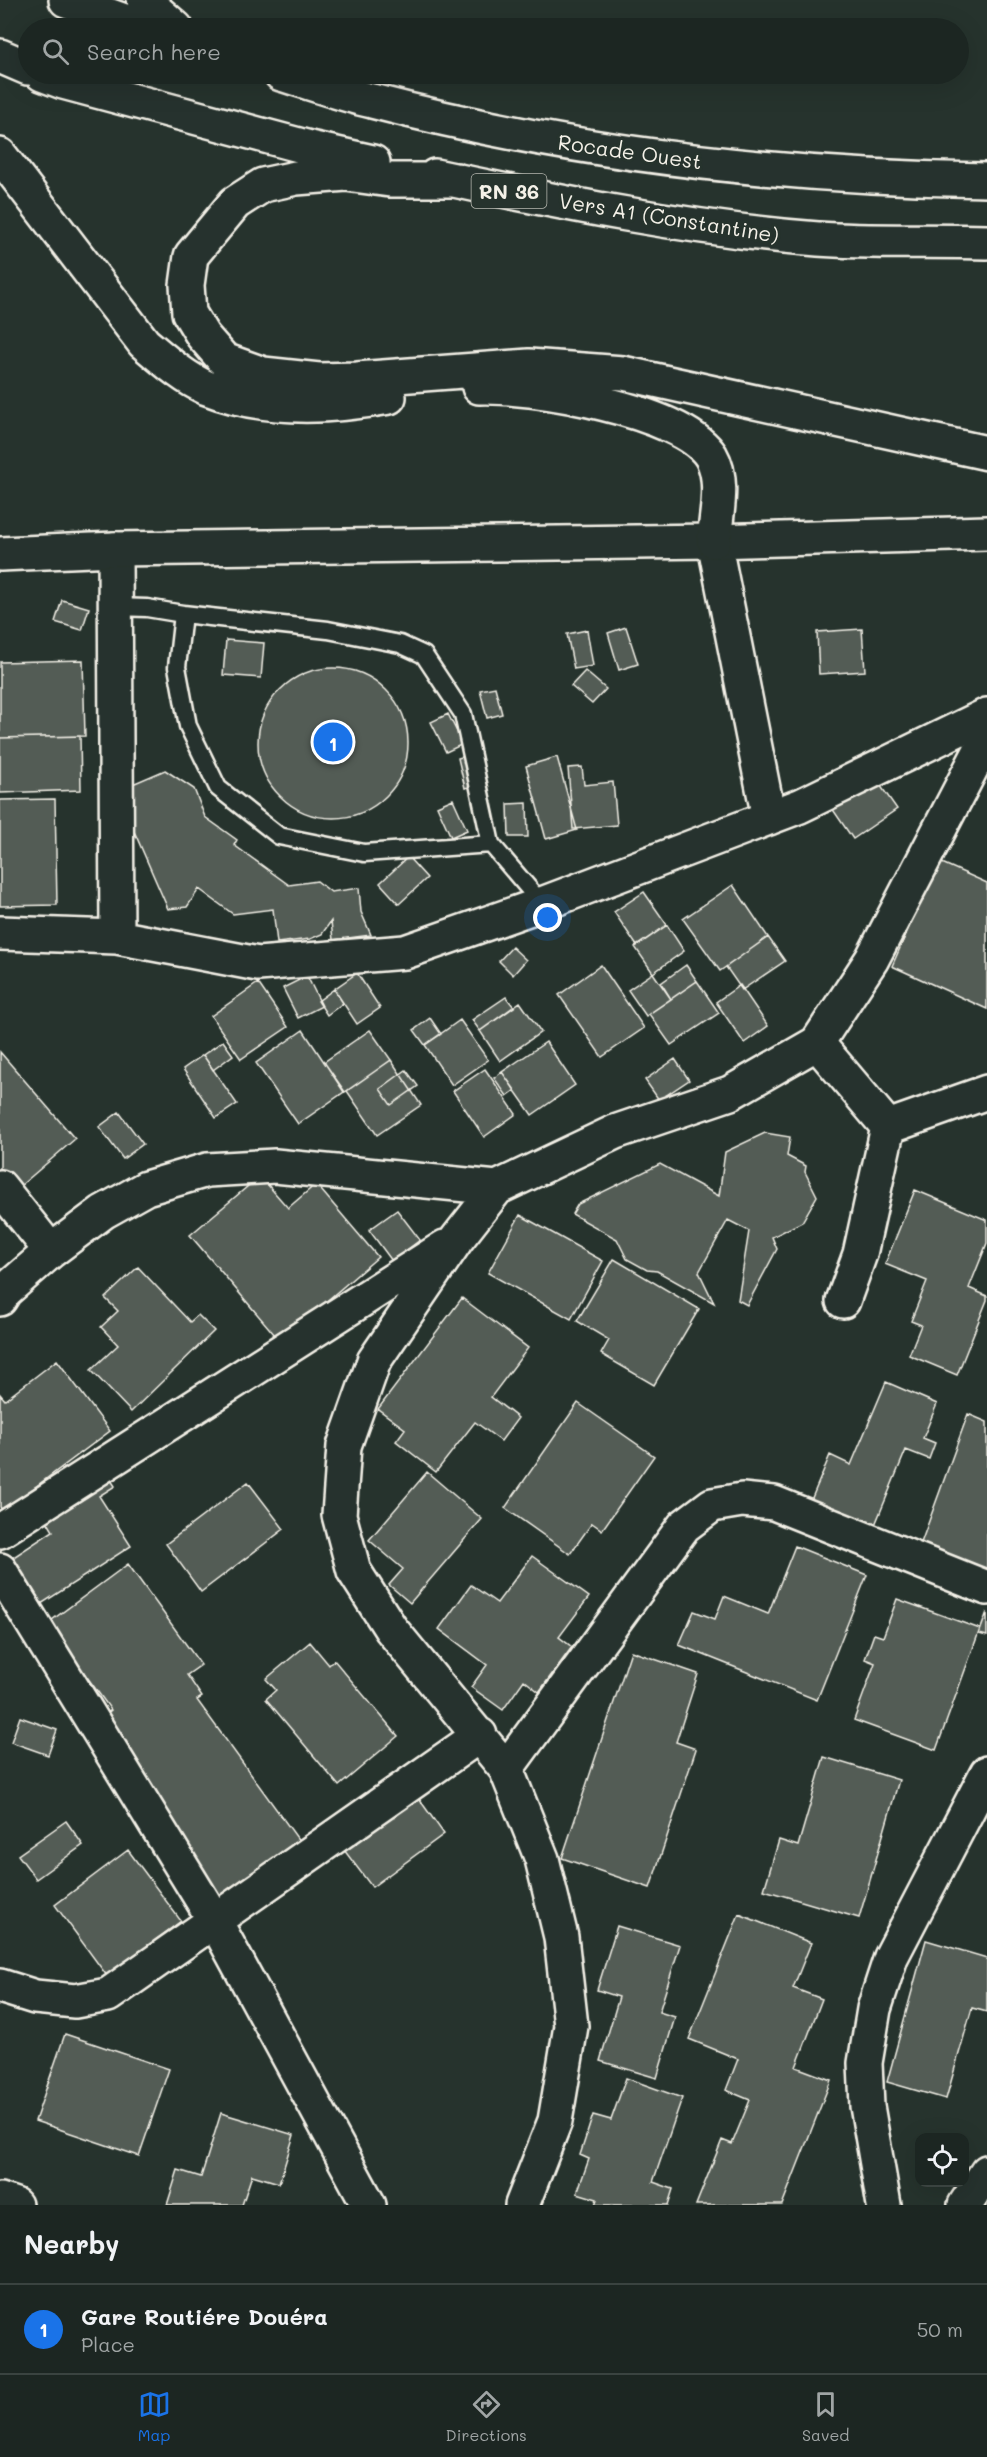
<!DOCTYPE html>
<html lang="en">
<head>
<meta charset="utf-8">
<style>
	:root { --surface:#1c2622; --page:#29322f; --text:#f1f3f6; --muted:#a0a5a5; --line:#3a4340; --accent:#1a73e8 }
	body { margin:0; font-family:Mali,sans-serif; background:var(--page); color:var(--text) }
	.controls { position:absolute; right:18px; bottom:18px; display:grid; overflow:hidden; border-radius:12px; box-shadow:0 6px 24px #0002 }
	.controls button { width:54px; height:54px; display:grid; place-items:center; padding:0; border:0; border-bottom:2px solid var(--line); background:var(--surface); color:var(--text); font:30px sans-serif }
	.you { position:absolute; left:548px; top:918px; width:21px; height:21px; margin:-15px; border:4px solid #fff; border-radius:50%; background:#1a73e8; box-shadow:0 0 0 9px #1a73e833 }
	.badge { display:grid; place-items:center; width:39px; height:39px; border-radius:50%; background:var(--accent); color:#fff; font-size:20px; font-weight:700 }
	.pin { position:absolute; translate:-50% -50%; border:3px solid #fff; box-shadow:0 2px 6px #0006 }
	.list { margin:0; padding:0; list-style:none }
	h2 { display:flex; justify-content:space-between; align-items:center; height:78px; margin:0; padding:0 24px; font-size:26px }
	h2 small { font-size:20px; font-weight:400; color:var(--muted) }
	.list li { display:grid; grid-template-columns:39px 1fr auto; gap:18px; align-items:center; box-sizing:border-box; height:90px; padding:0 24px; border-top:2px solid var(--line) }
	.list b { display:block; font-size:22px; white-space:nowrap }
	.list p { margin:0; font-size:20px; white-space:nowrap; color:var(--muted) }
	.list em { font-size:20px; font-style:normal; color:var(--muted) }
	.icon { flex:none; width:33px; height:33px; fill:none; stroke:currentColor; stroke-width:2; stroke-linecap:round; stroke-linejoin:round }
	.map { position:relative; flex:none; width:987px; height:2205px; overflow:hidden }
	.search { position:absolute; background:var(--surface); box-shadow:0 6px 24px #0002; left:18px; right:18px; top:18px; height:66px; display:flex; align-items:center; gap:15px; box-sizing:border-box; padding:0 21px; border-radius:33px; color:var(--muted); font-size:22px }
	.sheet { height:168px; background:var(--surface) }
	nav { display:flex; justify-content:space-around; align-items:center; box-sizing:border-box; height:84px; border-top:2px solid var(--line); background:var(--surface); font-size:16px; color:var(--muted) }
	nav a { display:grid; justify-items:center; gap:3px }
	nav .on { color:var(--accent) }
	.map>svg:first-child { display:block }
	.building { fill:#525c55; stroke:#f4f1e8; stroke-width:1.5 }
	.lines { fill:none; stroke-linecap:round; stroke-linejoin:round }
	.lane-casing { stroke:#f4f1e8; stroke-width:21 }
	.street-casing { stroke:#f4f1e8; stroke-width:38 }
	.secondary-casing { stroke:#f4f1e8; stroke-width:38 }
	.highway-casing { stroke:#f4f1e8; stroke-width:38 }
	.lane { stroke:#26332d; stroke-width:16 }
	.street { stroke:#26332d; stroke-width:33 }
	.secondary { stroke:#26332d; stroke-width:33 }
	.highway { stroke:#26332d; stroke-width:33 }
	.labels { text-anchor:middle; dominant-baseline:central; stroke-width:6; stroke-linejoin:round; paint-order:stroke }
	.shield { fill:#26332d; stroke:#b6b8b0; stroke-width:1.5 }
	.shield-label { font-size:20px; font-weight:bold; fill:#f4f1e8 }
	.street-label { font-size:21px; fill:#f4f1e8; stroke:#26332d }
</style>
</head>
<body>
<div class="map">
<svg width="987" height="2205" viewBox="0 0 987 2205">
	<rect width="100%" height="100%" fill="#26332d"/>
	<filter id="ink" filterUnits="userSpaceOnUse"><feTurbulence type="fractalNoise" baseFrequency=".0167" numOctaves="2"/><feDisplacementMap in="SourceGraphic" scale="12" xChannelSelector="R" yChannelSelector="G"/><feConvolveMatrix kernelMatrix="1 2 1 2 8 2 1 2 1" color-interpolation-filters="sRGB"/></filter>
	<g filter="url(#ink)">
		<path class="building" d="M62,600L89,608L82,630L55,622Z
			M626,627L638,664L619,670L608,633Z
			M862,629L865,671L819,674L817,632Z
			M587,630L593,666L574,669L567,634Z
			M226,640L264,643L261,678L223,675Z
			M83,660L85,736L0,738V662Z
			M258 743a75 75 0 1 1 150 0a75 75 0 1 1-150 0Z
			M585,671L606,689L592,704L571,686Z
			M495,687L502,714L487,718L480,690Z
			M448,714L463,744L446,752L431,722Z
			M80,736L81,790L0,793V738Z
			M473,754L480,784L465,788L458,758Z
			M557,757L577,830L546,839L526,766Z
			M866,765L897,809L853,839L823,795Z
			M582,767L584,785L613,782L617,825L573,829L568,768Z
			M165,770L194,789L205,817L237,840L234,845L289,885L317,881L331,892L359,888L361,912L371,935L333,940L331,921L322,934L310,939L277,943L273,909L233,914L199,889L187,907L168,909L134,831L128,786Z
			M55,799L57,905L0,906V800Z
			M453,799L467,830L451,837L437,806Z
			M527,803L528,837H509L508,804Z
			M924,855L987,883V1009L892,966L919,905L905,899Z
			M408,857L427,878L399,904L380,883Z
			M733,885L768,937L720,971L683,919Z
			M644,892L667,925L637,946L614,912Z
			M667,925L684,951L653,973L635,947Z
			M768,937L785,961L742,990L726,967Z
			M512,947L526,960L513,975L499,961Z
			M601,965L644,1028L602,1057L559,995Z
			M686,965L697,981L671,999L661,983Z
			M357,973L380,1008L357,1024L334,989Z
			M653,973L671,999L646,1016L628,990Z
			M307,976L322,1006L298,1018L283,988Z
			M697,981L719,1013L671,1045L649,1014Z
			M258,983L288,1027L241,1059L211,1016Z
			M740,985L768,1026L744,1043L716,1002Z
			M334,989L343,1003L327,1015L318,1001Z
			M506,997L514,1007L480,1031L472,1020Z
			M520,1002L541,1032L500,1061L480,1031Z
			M430,1018L441,1034L425,1045L414,1030Z
			M460,1020L488,1060L452,1085L425,1045Z
			M303,1030L344,1092L298,1124L256,1063Z
			M370,1030L391,1060L345,1092L324,1062Z
			M223,1041L233,1055L213,1070L203,1055Z
			M546,1042L575,1085L532,1115L502,1072Z
			M0,1052L75,1139L12,1193L0,1179Z
			M203,1055L237,1104L216,1118L183,1069Z
			M675,1059L689,1080L659,1100L645,1080Z
			M391,1060L421,1105L377,1135L347,1091Z
			M485,1069L516,1114L484,1137L453,1091Z
			M406,1070L418,1086L391,1105L380,1089Z
			M502,1072L515,1090L507,1096L494,1078Z
			M119,1112L143,1144L123,1159L99,1127Z
			M765,1133L790,1137L787,1156L806,1166L805,1172L817,1196L802,1222L772,1237L777,1249L747,1305L738,1300L749,1231L728,1220L699,1272L714,1303L657,1271L647,1270L627,1259L617,1239L572,1214L578,1204L660,1164L719,1196L725,1152Z
			M260,1176L288,1208L316,1184L378,1257L280,1341L190,1235Z
			M915,1190L987,1220V1243L969,1288L987,1296V1300L957,1375L909,1355L921,1325L911,1321L927,1281L885,1264Z
			M397,1210L420,1240L392,1261L369,1230Z
			M520,1215L603,1261L571,1319L488,1273Z
			M614,1259L699,1309L654,1385L601,1354L609,1340L577,1321Z
			M138,1267L190,1322L198,1315L214,1331L131,1412L91,1370L118,1345L101,1327L118,1311L105,1298Z
			M462,1298L528,1348L491,1397L518,1418L501,1441L475,1422L436,1472L396,1441L405,1429L378,1409Z
			M57,1360L110,1431L3,1511L0,1507V1394L5,1400Z
			M886,1382L937,1404L923,1438L935,1443L929,1459L906,1450L872,1532L809,1505L830,1455L851,1465Z
			M578,1403L654,1456L602,1530L592,1523L570,1554L505,1508Z
			M968,1414L987,1422V1580L917,1554Z
			M427,1472L482,1519L410,1603L389,1585L403,1569L369,1540Z
			M107,1474L115,1486L99,1496L131,1546L38,1606L9,1560L53,1531L44,1516Z
			M248,1482L284,1529L201,1592L166,1544Z
			M795,1546L867,1575L817,1700L679,1645L694,1611L715,1619L724,1596L768,1614Z
			M532,1556L589,1597L559,1637L572,1647L539,1692L524,1680L503,1710L471,1687L487,1665L439,1629L471,1585L497,1603Z
			M128,1564L201,1665L187,1675L202,1697L197,1700L300,1842L219,1901L101,1718L111,1710L48,1623Z
			M897,1599L980,1629L936,1750L854,1720L875,1663L865,1659L874,1634L883,1637Z
			M987,1612V1636L979,1634Z
			M310,1642L329,1665L334,1660L398,1736L339,1786L266,1699L276,1690L266,1679Z
			M631,1651L698,1674L676,1742L696,1749L650,1888L562,1858Z
			M20,1717L57,1730L48,1755L11,1742Z
			M824,1757L899,1780L859,1918L764,1890L779,1840L798,1846Z
			M417,1796L444,1834L372,1887L344,1850Z
			M66,1821L83,1845L36,1879L18,1855Z
			M128,1850L181,1921L107,1976L55,1905Z
			M739,1914L811,1943L793,1988L822,1999L796,2067L831,2080L782,2205H696L722,2140L732,2144L750,2100L726,2090L738,2059L689,2039Z
			M617,1926L680,1945L659,2012L675,2017L657,2078L600,2061L619,1997L597,1990Z
			M926,1940L987,1958V2012L972,2008L946,2099L887,2082Z
			M65,2034L169,2069L139,2156L35,2121Z
			M626,2078L682,2098L653,2182L673,2189L668,2205H595L597,2199L577,2193L589,2159L580,2155L593,2115L611,2120Z
			M221,2113L294,2135L279,2183L252,2175L242,2205H167L178,2170L201,2177Z"/>
		<g class="lines">
			<defs>
				<path id="lane" d="M115,607L147,608L183,614L328,630L400,644L424,655L463,714L491,844L542,904
					M183,614L177,667L188,726L218,788L279,836L364,853L491,844"/>
				<path id="street" d="M714,541L769,818
					M115,549L117,937
					M0,933L117,937L258,964L405,952L542,904L800,806L987,715
					M817,1043L888,1127L987,1092
					M0,1187L51,1251
					M0,1299L5,1291L51,1251L103,1212L146,1188L207,1170L275,1166L497,1188
					M843,1301L860,1254L888,1127
					M0,1531L445,1247
					M0,1570L215,1921L369,2205
					M506,1769L684,1526L712,1505L742,1500L774,1503L987,1588
					M0,1986L35,1997L75,2001L108,1995L480,1735
					M0,2200L15,2205
					M522,2205L555,2121L571,2026L561,1937L542,1859L506,1769L391,1629L354,1571L339,1515L344,1446L374,1361L457,1239L497,1188L615,1132L730,1093L817,1043L872,959L987,738
					M884,2205L867,2106L865,2063L874,2009L891,1957L987,1773
					M965,2205L987,2172"/>
				<path id="secondary" d="M0,554L115,549L714,541L987,533"/>
				<path id="highway" d="M66,0L144,28
					M144,0L176,28
					M0,56L28,68
					M42,74L63,82L310,148L373,162
					M281,74C311,83 341,94 372,101C572,153 780,177 987,180
					M0,155L144,343C163,359 184,378 207,388C265,411 329,408 389,397
					M435,176C562,203 689,229 818,239C874,243 931,240 987,242
					M456,180H390L346,174L296,178L263,185L235,203L191,256L187,285L189,313L203,336L224,360L263,374L319,380L357,379L529,366L623,373L987,453
					M479,387C531,385 682,410 711,456C725,480 716,515 714,541"/>
			</defs>
			<use href="#lane" class="lane-casing"/>
			<use href="#street" class="street-casing"/>
			<use href="#secondary" class="secondary-casing"/>
			<use href="#highway" class="highway-casing"/>
			<use href="#lane" class="lane"/>
			<use href="#street" class="street"/>
			<use href="#secondary" class="secondary"/>
			<use href="#highway" class="highway"/>
		</g>
	</g>
	<g class="labels">
		<rect class="shield" x="471.5" y="174" width="75" height="34" rx="4.5"/>
		<g class="shield-label">
			<text x="509" y="191">RN 36</text>
		</g>
		<g class="street-label">
			<text transform="translate(630 151) rotate(8)">Rocade Ouest</text>
			<text transform="translate(669 217) rotate(9)">Vers A1 (Constantine)</text>
		</g>
	</g>
</svg>
<div class="controls">
<button><svg class="icon" aria-label="locate" viewBox="0 0 24 24"><circle cx="12" cy="12" r="6"/><path d="M12 2v4M12 18v4M2 12h4M18 12h4"/></svg></button>
</div>
<div class="you"></div>
<div class="pin badge" style="left:333px;top:742px">1</div>
<div class="search"><svg class="icon" aria-label="search" viewBox="0 0 24 24"><circle cx="10" cy="10" r="6"/><path d="M15 15l6 6"/></svg>Search here</div>
</div>
<section class="sheet">
<h2>Nearby<small></small></h2>
<ul class="list">
<li><span class="badge">1</span><div><b>Gare Routiére Douéra</b><p>Place</p></div><em>50 m</em></li>
</ul>
</section>
<nav>
<a class="on"><svg class="icon" aria-label="map" viewBox="0 0 24 24"><path d="M3 6l6-2 6 2 6-2v14l-6 2-6-2-6 2zM9 4v14M15 6v14"/></svg>Map</a>
<a><svg class="icon" aria-label="directions" viewBox="0 0 24 24"><path d="M12 3l9 9-9 9-9-9zM9 14v-3h6M13 9l2 2-2 2"/></svg>Directions</a>
<a><svg class="icon" aria-label="saved" viewBox="0 0 24 24"><path d="M7 4h10v16l-5-4-5 4z"/></svg>Saved</a>
</nav>
</body>
</html>
